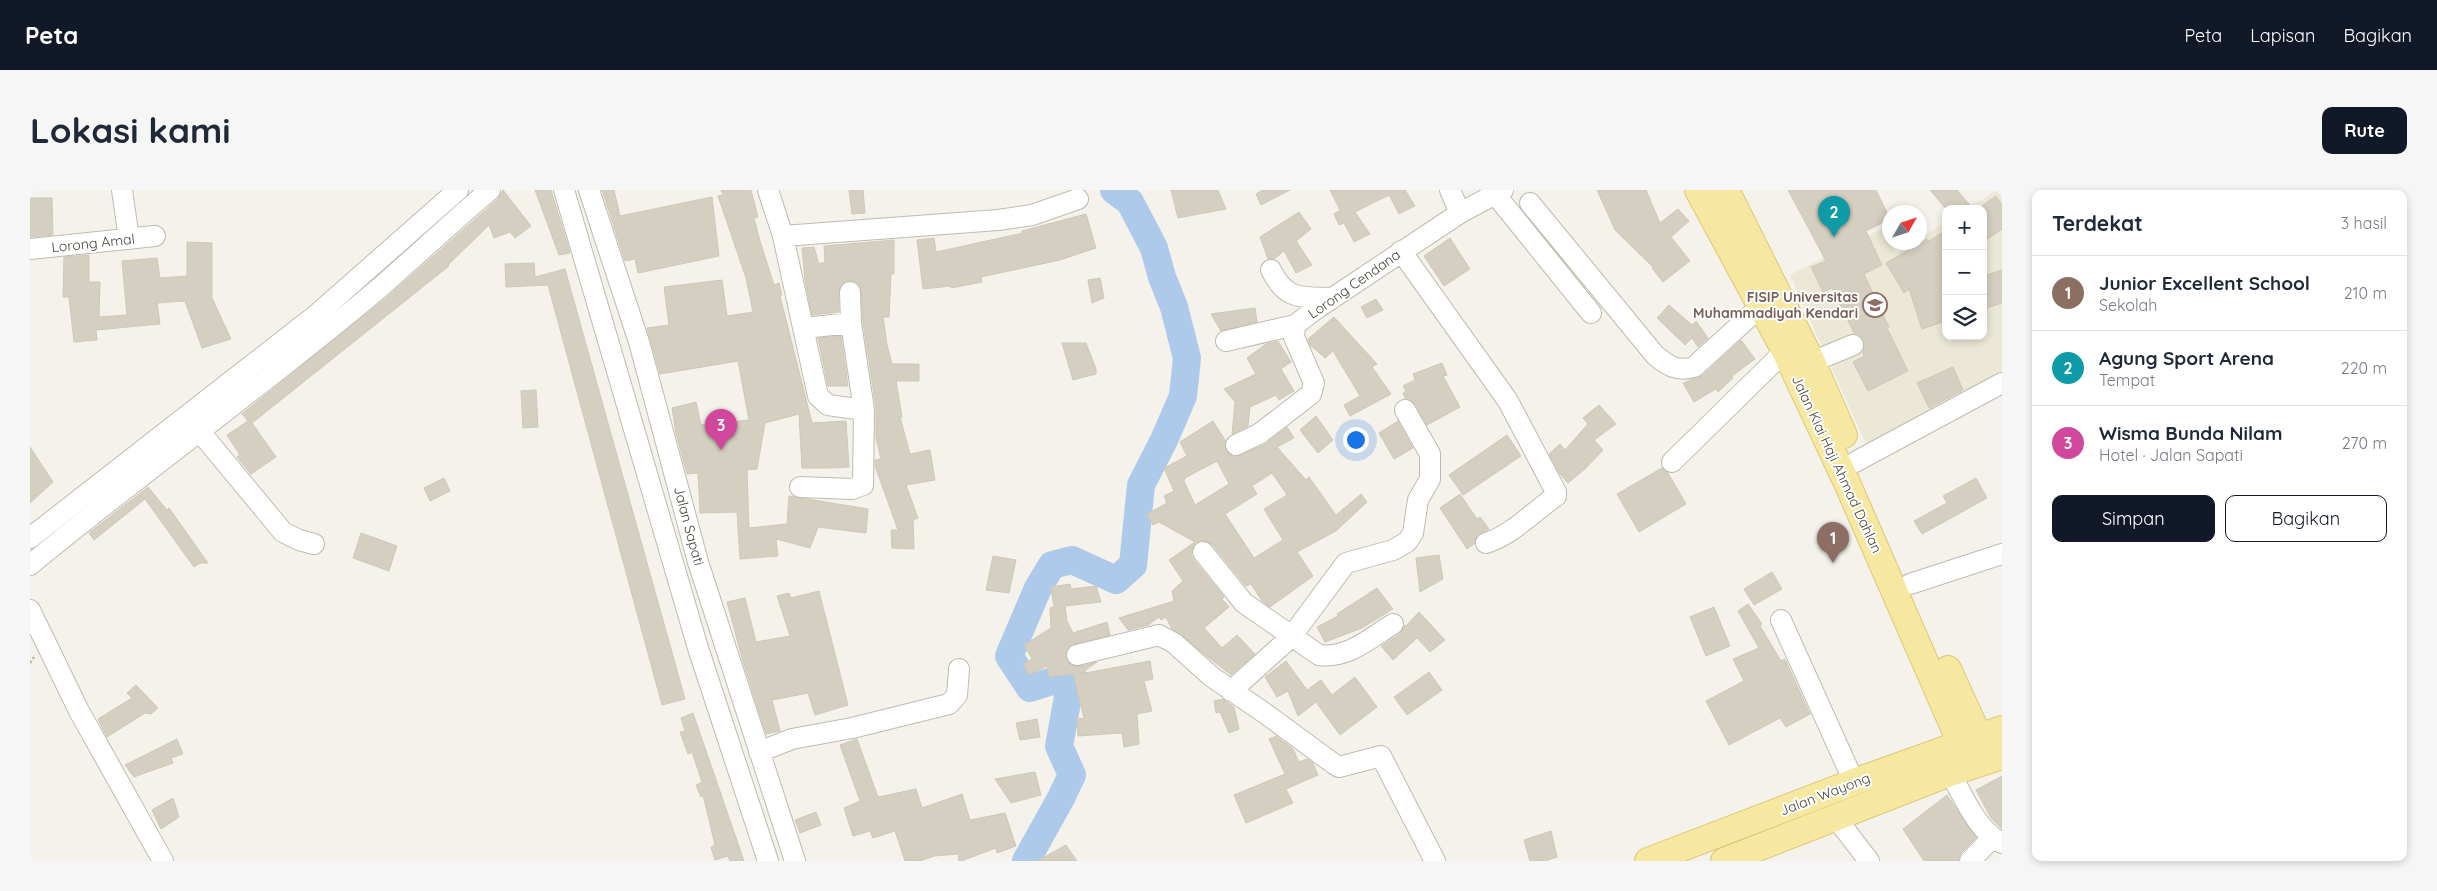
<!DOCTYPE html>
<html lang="id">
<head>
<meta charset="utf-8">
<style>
	:root { --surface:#fff; --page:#f6f6f7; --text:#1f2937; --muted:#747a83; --line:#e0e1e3; --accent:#111827 }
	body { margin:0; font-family:Quicksand,sans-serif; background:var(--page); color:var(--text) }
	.controls { position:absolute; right:15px; top:15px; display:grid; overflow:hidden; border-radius:10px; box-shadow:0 2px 8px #0003 }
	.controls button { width:45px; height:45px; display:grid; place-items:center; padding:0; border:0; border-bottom:1px solid var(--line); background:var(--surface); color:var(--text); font:25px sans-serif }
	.compass { position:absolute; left:1852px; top:15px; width:45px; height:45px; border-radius:50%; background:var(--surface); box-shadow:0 2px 8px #0003; rotate:51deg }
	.you { position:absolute; left:1325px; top:249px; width:18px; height:18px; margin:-12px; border:4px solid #fff; border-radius:50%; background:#1a73e8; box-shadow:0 0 0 8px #1a73e833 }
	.badge { display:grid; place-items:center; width:32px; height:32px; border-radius:50%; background:var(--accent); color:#fff; font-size:16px; font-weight:700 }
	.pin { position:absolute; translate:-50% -41px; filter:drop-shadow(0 1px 2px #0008) }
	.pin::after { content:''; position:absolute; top:26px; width:18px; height:15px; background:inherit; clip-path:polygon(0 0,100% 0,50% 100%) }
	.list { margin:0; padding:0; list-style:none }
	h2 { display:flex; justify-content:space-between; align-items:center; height:65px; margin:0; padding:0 20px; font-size:21px }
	h2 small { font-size:16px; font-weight:400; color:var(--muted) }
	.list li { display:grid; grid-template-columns:32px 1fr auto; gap:15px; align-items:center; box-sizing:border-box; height:75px; padding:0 20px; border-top:1px solid var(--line) }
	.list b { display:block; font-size:19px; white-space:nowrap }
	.list p { margin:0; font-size:16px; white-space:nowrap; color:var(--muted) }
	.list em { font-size:16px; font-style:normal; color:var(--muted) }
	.actions { display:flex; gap:10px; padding:15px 20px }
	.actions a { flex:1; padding:11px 0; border:1px solid var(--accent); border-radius:10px; text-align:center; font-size:18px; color:var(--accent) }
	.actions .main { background:var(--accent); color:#fff }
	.icon { flex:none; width:28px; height:28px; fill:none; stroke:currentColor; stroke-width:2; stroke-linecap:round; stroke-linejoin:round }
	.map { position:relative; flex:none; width:1972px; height:671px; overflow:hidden; border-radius:10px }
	header { display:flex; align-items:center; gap:30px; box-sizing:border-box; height:70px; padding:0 25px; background:var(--accent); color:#fff }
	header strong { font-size:24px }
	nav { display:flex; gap:28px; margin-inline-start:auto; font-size:18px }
	.intro { display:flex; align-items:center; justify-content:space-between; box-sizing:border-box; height:120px; padding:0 30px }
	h1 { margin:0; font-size:35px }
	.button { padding:12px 22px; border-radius:10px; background:var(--accent); color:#fff; font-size:18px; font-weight:700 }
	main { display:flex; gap:30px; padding:0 30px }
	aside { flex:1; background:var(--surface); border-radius:10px; box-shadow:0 2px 8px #0003 }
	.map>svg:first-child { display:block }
	.education { fill:#ece8d6 }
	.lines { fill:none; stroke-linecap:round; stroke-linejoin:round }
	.river { stroke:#adcaeb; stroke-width:28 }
	.building { fill:#d5cfc1; stroke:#cfc8b5; fill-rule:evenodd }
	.minor-casing { stroke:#bfbbae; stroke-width:22 }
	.major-casing { stroke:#dac872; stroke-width:28 }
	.path { stroke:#bfb8a0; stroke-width:2.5; stroke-dasharray:2.5 2.5; stroke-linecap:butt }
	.minor { stroke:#fff; stroke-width:20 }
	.major { stroke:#f6e8a1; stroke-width:26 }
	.labels { text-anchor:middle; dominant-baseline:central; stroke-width:4; stroke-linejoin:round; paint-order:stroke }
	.street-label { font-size:14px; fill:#474439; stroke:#fff }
	.education-label { font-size:14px; font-weight:bold; fill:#785e54; stroke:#fff; text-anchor:end }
</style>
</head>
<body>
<header>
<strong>Peta</strong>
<nav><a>Peta</a><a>Lapisan</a><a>Bagikan</a></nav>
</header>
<div class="intro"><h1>Lokasi kami</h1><a class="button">Rute</a></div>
<main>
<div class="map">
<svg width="1972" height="671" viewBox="0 0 1972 671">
	<rect width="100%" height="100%" fill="#f4f2eb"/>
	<path class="education" d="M1967,0H1972V188L1836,254L1760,85L1853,38L1866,63L1883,53L1890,52V48L1916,32V146H1953V19H1937Z"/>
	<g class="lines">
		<path class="river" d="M996,671L1031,608L1042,585L1029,556L1042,485L1000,498L979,466L1008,398L1022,375L1042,370L1086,390L1103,375L1111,295L1134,250L1153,206L1157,168L1144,117L1132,87L1124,58L1100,12L1084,0"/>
	</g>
	<path class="building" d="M473,0L501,36L485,48L480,42L464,48L459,35L418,75L419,76L222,233L246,267L221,284L207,267L210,265L197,245L218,231L212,224L355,109L468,9Z
		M505,0H521L540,63L529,65Z
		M572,0H584L590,26L682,7L689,66L608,83L605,69L595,71Z
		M691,0H721L728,27L724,28L730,51L744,95L749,93L752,105L750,106L782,233L816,231L819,277L800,278H772L769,224L735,233L727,279L717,280L719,338L757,334L759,306L838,319L836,343L788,337L780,358L746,349L748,366L710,369L707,322L670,323L668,283L657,284L646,243L642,218L666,212L671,235L719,230L708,171L630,184L617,138L639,135L634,97L692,90L697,126L723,122L716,88L688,6L693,5Z
		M819,0H833L835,23L822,24Z
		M1141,0H1188L1196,19L1148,28Z
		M1233,0H1260L1231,15L1226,4Z
		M1300,0H1375L1385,16L1369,24L1359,5L1325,22L1340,44L1324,52L1314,33L1309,35L1304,24L1310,20Z
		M1567,0H1616L1630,33L1648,19L1659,31L1641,47L1660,71L1633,92L1622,78L1623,77L1585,40Z
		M1758,0H1846L1860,29L1836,41L1852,75L1834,84L1859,137L1857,138L1878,181L1838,201L1823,172L1834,166L1833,162L1834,151L1830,145L1824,143L1802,98L1793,102L1781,77L1796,71Z
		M1900,0H1927L1943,19H1916Z
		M1966,6L1972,15V39L1953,52V15Z
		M0,8H22L23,45L0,47Z
		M1269,22L1281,39L1266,51L1282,75L1266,83L1254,61L1244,69H1238L1230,47Z
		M1056,24L1066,58L1030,70L951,87L952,92L921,98V96L893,99L887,50L904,48L906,62L993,43L992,41Z
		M1916,40V131L1892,139L1879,99L1874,103L1856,73L1897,49L1899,51Z
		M1420,48L1440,79L1414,96L1394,66Z
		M864,50V84H861L859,127H853L857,155L862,174H889V191H866L872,227H870L880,264L900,260L905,290L876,295L888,328L883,330L884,359L862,358L861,340H868L845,276V270L851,269L846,248V218L833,132L830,96L825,91L814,92L808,102L809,122L782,125L775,90L772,58L784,57L789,74L795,72L794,56Z
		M157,52L182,53V108L201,149L172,158L155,111L127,113L130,134L66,140L67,150L44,152L39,107H33L34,67L59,65V92H70L69,127L97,125L92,71L127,68L130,88L157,86Z
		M504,73L505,87L535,79L655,509L632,515L518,95L476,97L475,74Z
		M1972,80V113L1953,119V86Z
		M1070,88L1074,108L1062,113L1058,90Z
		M1346,109L1353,120L1337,128L1331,117Z
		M1639,115L1662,135L1666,131L1678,148L1668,157L1662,148L1655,155L1627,128Z
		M1225,118L1227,132L1191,141L1181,124Z
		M1304,127L1347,174L1342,177L1361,204L1320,226L1314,215L1330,206L1303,161L1295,168L1280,155L1278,149Z
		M811,146L818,196H798L788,148Z
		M1711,150L1725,169L1702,186L1703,188L1688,202L1686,199L1664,212L1653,193L1672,186Z
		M1248,151L1261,172L1251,179L1264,201L1249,210L1246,205L1220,217L1218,236L1202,244L1205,212L1194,199L1226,184L1217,168L1236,154Z
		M1032,153H1056L1066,179V184L1043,190Z
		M1412,173L1417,185L1413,186L1430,217L1397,235L1385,214L1375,208L1373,203L1376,201L1373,196L1385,190L1383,184Z
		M1923,177L1933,200L1899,218L1887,193Z
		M506,200L508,237L493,238L491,201Z
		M1569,215L1586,234L1564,250L1573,260L1555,279L1538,293L1530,284L1519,264L1530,254L1535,260L1558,234L1553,228Z
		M1286,226L1303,250L1288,263L1270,240Z
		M1183,231L1195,250L1196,261L1205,267L1234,255L1257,237L1264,248L1247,257L1276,290L1279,287L1306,325L1331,304L1337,312L1306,341L1267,362L1283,386L1240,417L1232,411L1221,394L1216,396L1182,354L1172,350L1165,353L1161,363L1163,369L1194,407L1192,409L1199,417L1174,438L1192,458L1207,445L1225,464L1201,485L1142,439L1136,427L1131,430L1129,427L1118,435L1098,440L1089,428L1144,411L1142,401L1153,391L1139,370L1165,352L1129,332L1123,335L1117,324L1137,313L1134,306L1144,301L1134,278L1157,266L1150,252ZM1187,271L1199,294L1165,315L1154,291L1155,288ZM1242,283L1257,305L1234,319L1253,350L1224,368L1195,324L1227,304L1222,296Z
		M1368,231L1383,258L1364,269L1349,243Z
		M1477,245L1491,266L1433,305L1419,285Z
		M0,257L23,292L0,313Z
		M1632,278L1638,283L1656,314L1609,342L1587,304Z
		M414,288L420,301L400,311L394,298Z
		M1946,288L1957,308L1892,344L1884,331L1917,313L1913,306Z
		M118,297L137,320L139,318L178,373H170L164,377L115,309L64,350L59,343Z
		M1430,304L1447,329L1450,327L1459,339L1447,345L1444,354L1437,359L1410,318Z
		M331,343L367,356L359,381L323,368Z
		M1409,365L1413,389L1390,402L1386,368Z
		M963,366L986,370L979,403L956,400Z
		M1742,382L1752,399L1724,415L1714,399Z
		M1040,394L1041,399L1066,396L1071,412L1035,416L1037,431L1043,443L1077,432L1080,445L1039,456L1036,462L1039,474L1049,477L1067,472L1050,484L1120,471L1123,489L1114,491L1122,521L1107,524L1109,554L1094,557L1092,543L1048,546L1047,529L1054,528L1043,484L1019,487L1017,476L999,485L993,474L1002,469L994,455L1021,438L1020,418L1024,417L1021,397Z
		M1347,398L1363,419L1332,438L1295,452L1287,437L1308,426L1307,424Z
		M789,401L818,515L785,525L778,503L742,510L750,541L736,544L712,468L697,412L715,408L726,452L760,446L747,406L759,403L761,408Z
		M1718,414L1732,434L1730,436L1751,471L1755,469L1780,524L1756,537L1750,528L1699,555L1676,511L1714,491L1703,469L1729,458L1708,421Z
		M1684,417L1700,456L1676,466L1660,427Z
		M1389,422L1415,450L1400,462L1387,448L1363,470L1351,456L1370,444L1375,435L1376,436Z
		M1256,471L1277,500L1291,490L1302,505L1325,487L1347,517L1310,545L1286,512L1268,526L1258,501L1247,507L1235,487Z
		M1399,482L1412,500L1377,525L1364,507Z
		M106,495L128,518L121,524L115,523L77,547L68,529L102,508L97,503Z
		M1193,509L1204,517L1209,539L1199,543L1190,522L1186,523L1184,511Z
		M663,523L714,671H700L698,666L685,670L681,657L685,655L673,605L671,607L666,595L672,592L662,562L658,564L650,542L655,541L651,528Z
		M1007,529L1010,547L990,550L986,533Z
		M1246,546L1263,559L1269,572L1277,569L1283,573L1288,585L1256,599L1263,613L1216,633L1204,605L1255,584L1239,549Z
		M147,549L153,564L141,568L143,573L104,587L95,575Z
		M827,549L848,607L886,599L892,618L932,604L940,630L975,623L986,656L967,663L966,658L931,671H929L928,664L904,666L890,671H875L865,641L843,648L840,641L823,646L814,618L830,611L810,555Z
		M1005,582L1011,605L981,613L965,589Z
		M1972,586V639L1961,628L1946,600Z
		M1917,605L1946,648L1931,663L1928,671H1894L1873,639Z
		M143,608L149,627L131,639L122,620Z
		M786,622L791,635L770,643L765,630Z
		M1521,641L1527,667L1515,671H1500L1494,650Z
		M1036,655L1047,671H1007Z"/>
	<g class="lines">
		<defs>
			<path id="minor" d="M92,0L99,49
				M534,0L668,458L738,671
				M559,0L609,152L668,372L765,671
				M738,0L753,46L968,30L1002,25L1048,9
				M1420,0L1430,23
				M1465,4L1561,123
				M1500,13L1625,165C1638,176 1647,182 1664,177L1731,116
				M753,46L788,206L798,215L834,220L833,295L822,299L770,297
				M0,59L125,46
				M1371,61L1478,211L1526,302V306C1503,322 1482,345 1456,353
				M1241,80C1256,111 1272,107 1303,108
				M820,102L821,133L834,220
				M774,138L821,133
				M1196,151L1265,135
				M1782,172L1823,155
				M171,243L253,342L269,350L284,354
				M1206,255L1229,244L1281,204L1284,193L1264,147L1265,135L1286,119L1430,23L1473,0
				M1642,272L1755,161
				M1825,272L1972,193
				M0,348L286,125L428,0
				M1173,362L1214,413L1289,465C1318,469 1340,448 1363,434
				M0,375C114,281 234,195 347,100C385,67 422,32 460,0
				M1880,394L1972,364
				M0,420L49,521L133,671
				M1751,430L1824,592
				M1047,465L1129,445L1144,453L1182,487L1236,524L1304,574L1309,577L1351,566L1405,671
				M1201,501L1261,447L1316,373L1363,360L1377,352L1383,343L1388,310L1400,289V264L1375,220
				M729,562L762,549L822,538L919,514L927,505L929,479
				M1920,583C1934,607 1947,641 1972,653
				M1806,628L1839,671
				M1940,671L1962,648"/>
			<path id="major" d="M1668,0L1755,161L1817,293L1931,554
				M1696,0L1782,172L1814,245
				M1918,479L1949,547
				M1618,671L1824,592L1972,539
				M1694,671L1920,583L1972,566"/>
		</defs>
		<use href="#minor" class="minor-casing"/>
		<use href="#major" class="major-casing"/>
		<path class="path" d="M0,473L4,467"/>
		<use href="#minor" class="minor"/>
		<use href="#major" class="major"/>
	</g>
	<defs>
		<symbol id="university-ring" viewBox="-11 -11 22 22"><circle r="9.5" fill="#fff" stroke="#8d6e63" stroke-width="1.5"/><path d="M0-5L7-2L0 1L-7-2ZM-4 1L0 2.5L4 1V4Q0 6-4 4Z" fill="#8d6e63"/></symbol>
	</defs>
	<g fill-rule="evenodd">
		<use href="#university-ring" x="1831" y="101" width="28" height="28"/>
	</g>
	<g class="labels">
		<g class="street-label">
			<text transform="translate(63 53) rotate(-6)">Lorong Amal</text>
			<text transform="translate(1324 94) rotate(-35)">Lorong Cendana</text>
			<text transform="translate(1807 274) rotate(65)">Jalan Kiai Haji Ahmad Dahlan</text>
			<text transform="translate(659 336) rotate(75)">Jalan Sapati</text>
			<text transform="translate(1795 604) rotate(-21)">Jalan Wayong</text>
		</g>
		<g class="education-label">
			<text x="1828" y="107">FISIP Universitas<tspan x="1828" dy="16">Muhammadiyah Kendari</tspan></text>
		</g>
	</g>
</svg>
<div class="controls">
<button>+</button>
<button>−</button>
<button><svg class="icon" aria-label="layers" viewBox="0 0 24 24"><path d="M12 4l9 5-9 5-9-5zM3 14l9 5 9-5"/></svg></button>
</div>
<svg class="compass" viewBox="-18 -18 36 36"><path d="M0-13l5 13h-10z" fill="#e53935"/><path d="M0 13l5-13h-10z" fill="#747a83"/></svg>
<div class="you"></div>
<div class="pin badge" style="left:1803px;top:373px;background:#8d6e63">1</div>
<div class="pin badge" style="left:1804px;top:47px;background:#0f9aa8">2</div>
<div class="pin badge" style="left:691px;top:260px;background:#d1479c">3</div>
</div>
<aside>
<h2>Terdekat<small>3 hasil</small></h2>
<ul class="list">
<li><span class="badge" style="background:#8d6e63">1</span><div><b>Junior Excellent School</b><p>Sekolah</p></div><em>210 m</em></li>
<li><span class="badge" style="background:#0f9aa8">2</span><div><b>Agung Sport Arena</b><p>Tempat</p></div><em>220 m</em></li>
<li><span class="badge" style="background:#d1479c">3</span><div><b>Wisma Bunda Nilam</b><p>Hotel · Jalan Sapati</p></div><em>270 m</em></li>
</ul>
<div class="actions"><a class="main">Simpan</a><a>Bagikan</a></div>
</aside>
</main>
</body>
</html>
